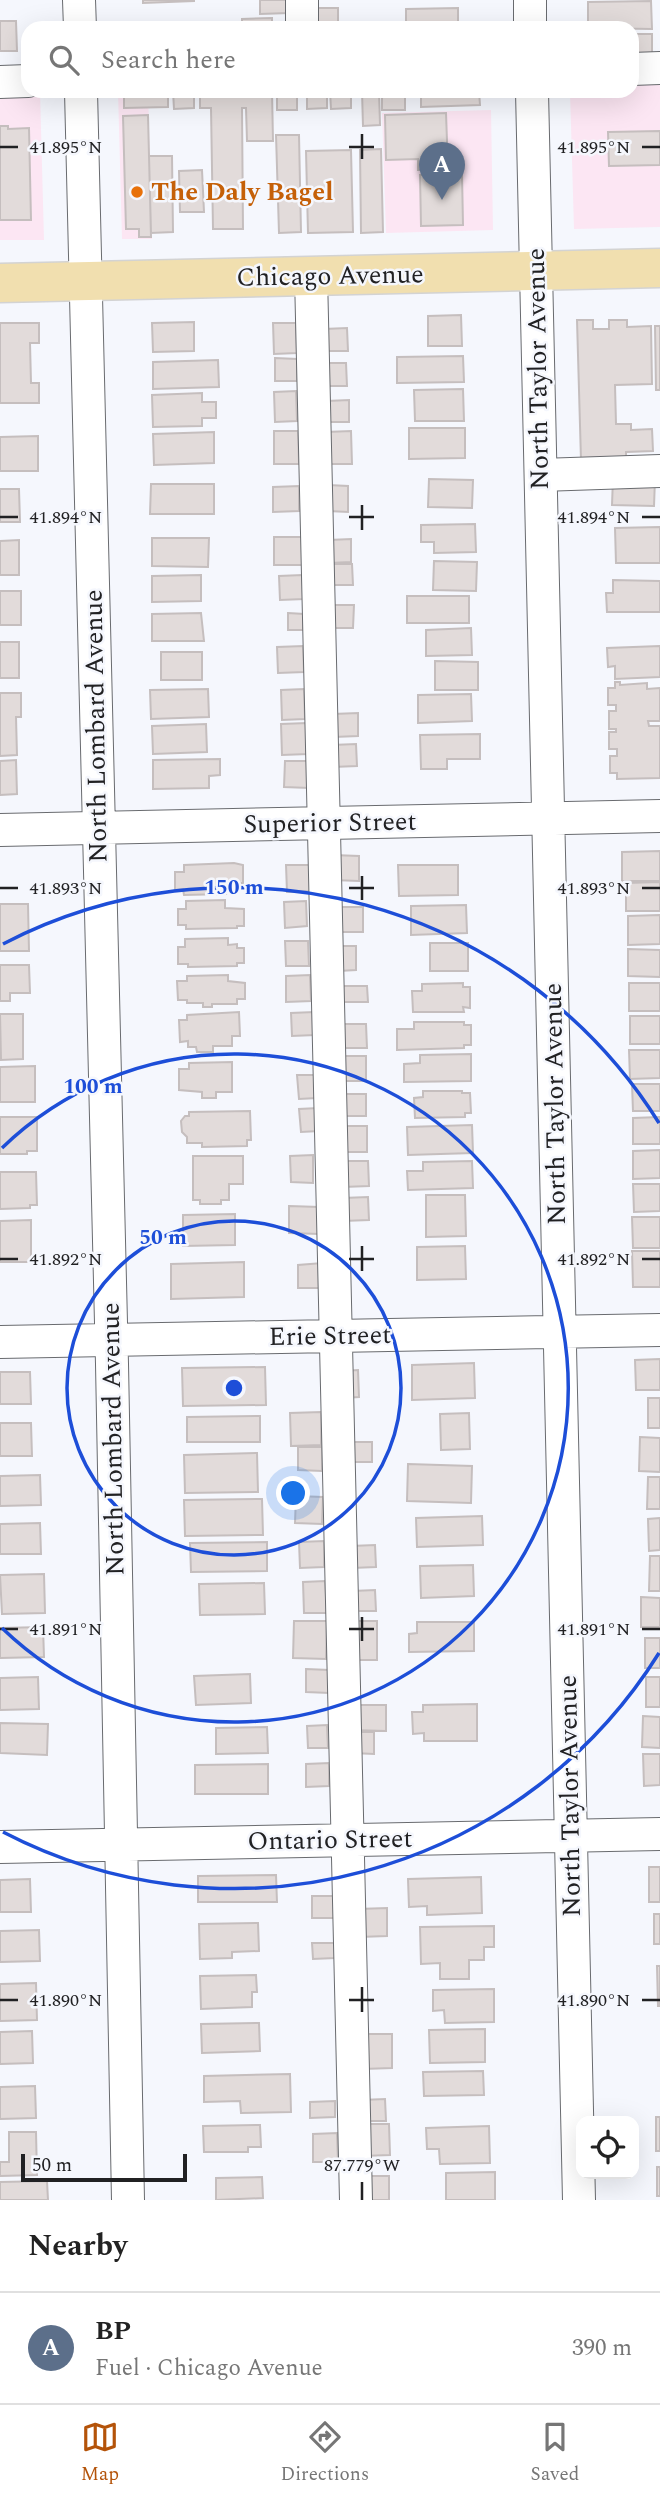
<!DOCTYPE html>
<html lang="en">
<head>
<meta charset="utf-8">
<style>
	:root { --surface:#fff; --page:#f6f6f6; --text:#222; --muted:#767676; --line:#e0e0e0; --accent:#b45309 }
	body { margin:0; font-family:Spectral,serif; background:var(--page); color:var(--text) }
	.controls { position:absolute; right:21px; bottom:21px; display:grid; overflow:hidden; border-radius:14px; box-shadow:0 7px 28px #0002 }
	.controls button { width:63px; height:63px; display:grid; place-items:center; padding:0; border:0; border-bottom:2px solid var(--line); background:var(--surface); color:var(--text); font:35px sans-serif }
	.scale { position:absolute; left:21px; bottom:18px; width:166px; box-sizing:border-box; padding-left:7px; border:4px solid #212123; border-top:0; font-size:19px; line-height:24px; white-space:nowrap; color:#212123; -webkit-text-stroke:5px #f5f7fd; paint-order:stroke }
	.you { position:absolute; left:294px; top:1494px; width:24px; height:24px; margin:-18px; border:5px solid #fff; border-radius:50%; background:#1a73e8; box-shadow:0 0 0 10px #1a73e833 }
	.badge { display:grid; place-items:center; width:46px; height:46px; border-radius:50%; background:var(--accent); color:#fff; font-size:23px; font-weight:700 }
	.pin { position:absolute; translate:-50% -58px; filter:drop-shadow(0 2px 4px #0008) }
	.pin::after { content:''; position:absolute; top:37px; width:24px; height:21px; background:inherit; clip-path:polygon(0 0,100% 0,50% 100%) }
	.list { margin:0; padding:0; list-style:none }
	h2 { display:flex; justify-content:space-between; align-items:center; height:91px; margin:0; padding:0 28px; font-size:30px }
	h2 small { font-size:23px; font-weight:400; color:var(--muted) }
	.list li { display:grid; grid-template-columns:46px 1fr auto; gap:21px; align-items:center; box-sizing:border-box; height:112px; padding:0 28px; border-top:2px solid var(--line) }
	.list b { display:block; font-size:26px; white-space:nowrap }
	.list p { margin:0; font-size:23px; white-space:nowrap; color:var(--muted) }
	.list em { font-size:23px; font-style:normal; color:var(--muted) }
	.icon { flex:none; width:38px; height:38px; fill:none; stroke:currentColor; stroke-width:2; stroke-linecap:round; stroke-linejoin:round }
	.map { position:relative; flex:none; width:660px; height:2200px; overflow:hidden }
	.search { position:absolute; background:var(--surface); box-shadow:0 7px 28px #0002; left:21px; right:21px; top:21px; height:77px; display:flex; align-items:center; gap:18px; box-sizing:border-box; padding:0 24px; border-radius:21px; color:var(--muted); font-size:26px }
	.sheet { height:203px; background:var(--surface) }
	nav { display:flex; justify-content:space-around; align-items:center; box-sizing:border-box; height:98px; border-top:2px solid var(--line); background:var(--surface); font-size:19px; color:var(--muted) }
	nav a { display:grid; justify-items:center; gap:4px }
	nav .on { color:var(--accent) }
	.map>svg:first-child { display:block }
	.commercial { fill:#fce6f3 }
	.building { fill:#e2dbda; stroke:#c5bebe; stroke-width:2 }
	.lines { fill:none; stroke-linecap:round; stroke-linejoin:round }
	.minor-casing { stroke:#696b6f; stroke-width:34 }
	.major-casing { stroke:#d3d3d3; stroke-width:41 }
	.minor { stroke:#fff; stroke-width:32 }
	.major { stroke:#f1dfaf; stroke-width:38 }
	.ticks { fill:none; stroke:#212123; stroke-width:2.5 }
	.ring { fill:none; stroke:#1d4ed8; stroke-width:3.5 }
	.food-dot { fill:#e8710a; stroke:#f5f7fd; stroke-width:2.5 }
	.labels { text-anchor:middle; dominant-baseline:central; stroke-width:5; stroke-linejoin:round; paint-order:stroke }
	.food-label { font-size:26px; font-weight:bold; fill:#c56008; stroke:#f5f7fd; text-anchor:start }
	.street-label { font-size:26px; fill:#212123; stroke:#f5f7fd }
	.ticks-label { font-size:18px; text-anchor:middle; fill:#212123; stroke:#f5f7fd; stroke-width:5; stroke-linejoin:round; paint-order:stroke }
	.centre { fill:#1d4ed8; stroke:#f5f7fd; stroke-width:3.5 }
	.ring-label { font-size:21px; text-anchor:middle; font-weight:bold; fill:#1d4ed8; stroke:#f5f7fd; stroke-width:5; stroke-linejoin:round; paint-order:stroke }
</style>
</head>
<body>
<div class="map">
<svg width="660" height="2200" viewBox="0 0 660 2200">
	<rect width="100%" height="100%" fill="#f5f7fd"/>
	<path class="commercial" d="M660,74V227L574,229L570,91H632V75Z
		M0,87L40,91L44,240H0Z
		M118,91H148L152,239H122Z
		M491,110L493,230L386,233L382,113Z"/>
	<path class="building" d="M143,0H194V1L143,3Z
		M260,0H289V13L260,14Z
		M651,1L652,29L588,28V2Z
		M315,8H338V28H316Z
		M458,8V28H406V9Z
		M272,18V28H242V19Z
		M0,21H16L17,51H0Z
		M632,34H652V57L632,58Z
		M124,91H168V107L124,108Z
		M173,91H194V108L174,109Z
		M200,91H272L273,141H247L246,108H242L243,229H213L211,108H200Z
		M277,91H297V110H277Z
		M307,91H327V108L307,109Z
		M330,91H351V108L331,109Z
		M362,91H379L380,125L363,126Z
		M382,91H405V110H382Z
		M421,91H479L480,105L421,107Z
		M446,113L448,169L418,170V159L386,160L385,115Z
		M148,115L151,237H139V229H126L123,116Z
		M0,126H8V129L29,128L31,220H0Z
		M660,131V165L609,166L608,132Z
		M276,135H299L301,232L279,233Z
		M381,149L383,232L361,233L360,150Z
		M351,150L353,232L308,233L306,151Z
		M149,156H172L173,232L151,233Z
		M202,170L204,212H180L179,171Z
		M462,174L463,225L421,226L420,175Z
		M461,315L462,346H428V316Z
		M577,320H593V329H609V320H627V327L651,326L652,384L615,385L616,424H631V430L652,429L653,451L626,452V459L581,460Z
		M194,322V351L153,352L152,323Z
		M0,323H39V343H30L31,383H39V403H0Z
		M273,323H296L297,353L274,354Z
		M655,326H660V390H656Z
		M347,328L348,351H324V329Z
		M463,356L464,382L397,383V357Z
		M275,358L297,359V381H275Z
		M218,360L219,387L153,389V362Z
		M325,363H346L347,386H325Z
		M463,389L464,421H415L414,390Z
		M296,391L297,421L275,422L274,392Z
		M202,393V402H216V418H202V426L153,427L152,395Z
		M349,400V422H327V401Z
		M409,428H465V458L409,459Z
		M274,431H298L299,464H274Z
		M351,431L352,464H327L326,432Z
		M214,432V463L154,465L153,434Z
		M38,436V471H0V437Z
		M613,478L655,479L654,506L612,505Z
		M429,479L473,480L472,508L428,507Z
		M151,484H214V514H150Z
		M328,485L348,486V512L328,511Z
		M299,486V511L273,512V487Z
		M0,489H19L20,522H0Z
		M475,524L476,552L434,553V542H421V525Z
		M660,527V563H616L615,528Z
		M274,537H302V565H274Z
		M152,538H209L208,567L152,566Z
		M351,539V562L329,563V540Z
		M19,540V575H0V541Z
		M434,561L477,562L476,591L433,590Z
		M330,564H352L353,585H330Z
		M201,575V601L152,602V576Z
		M302,575L304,599L280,600L279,576Z
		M613,580L660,581V612H607L606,593H613Z
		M0,591H21V625H0Z
		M407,596H469V623H407Z
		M330,605H354L353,628H330Z
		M201,613L204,641H152V614Z
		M288,613L304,614L303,630H288Z
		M471,628L472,655L426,656V630Z
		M0,642H19V678H0Z
		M303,646L304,672L278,673L277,647Z
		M660,646V677L615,679V666L608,667L607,648Z
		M161,652H202V680H161Z
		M435,661L478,662V690H435Z
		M615,682H620V685L647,683V689L660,688V721H648L649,726H660V778L617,779V773H610V756H617V749H609V732H616V729H609V711H616V705H608V688H615Z
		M208,689L209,717L151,719L150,690Z
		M304,689L305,719L282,720L281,690Z
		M0,693H21V717H16L17,755L0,756Z
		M471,694L472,721L418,723V695Z
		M358,713V736L334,737L333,714Z
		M307,723L308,754L282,755L281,724Z
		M206,724L207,752L153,754L152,726Z
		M480,734V759H447V769H421L420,735Z
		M356,744L357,766L333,767L332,745Z
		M220,759V775L209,776V788L153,789V760Z
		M16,760L17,794L0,795V761Z
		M285,761H310L309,788L284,787Z
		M660,851V881H622V852Z
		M333,855L359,856V881L333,880Z
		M234,863L243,865V883H236V886L225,887L226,894L184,895L183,889L175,890V872H184V865Z
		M286,865H311L312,891L287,892Z
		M398,865H458V895L399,896Z
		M660,882V911H626V883Z
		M225,900V908L244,909V926H237V928L186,929V925H178V909H186V901Z
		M306,901L307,926L285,928L284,902Z
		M0,904H28L29,951H0Z
		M466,905L467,933L411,935V906Z
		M338,907H363V932H338Z
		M660,915V944L628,945V916Z
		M228,938V945L237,944V948H244V963H237V966L188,967V964H178V947H185V939Z
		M285,941H308L309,966H286Z
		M430,943H468V971H430Z
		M338,946H356V970L339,971Z
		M628,949L660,950V977L628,976Z
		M0,965H29L30,993H10V1001H0Z
		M228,975V981L245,983V999H237V1004H212V1007H203V1003H187V1000H178L177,981H187V976Z
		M310,975L311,1001L286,1002V976Z
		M463,983V987H470V1008L463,1007L464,1012H413L412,991H422V984Z
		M629,983H660V1011H629Z
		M341,986H367L368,1002H341Z
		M239,1012L240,1036H232V1046H213V1052H197L196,1047H188V1041L180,1042L179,1020H187V1015Z
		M314,1012L315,1035L292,1036L291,1013Z
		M0,1014H23V1059L1,1060Z
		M630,1016H660V1044H630Z
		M414,1022H464V1025H471V1045H464V1048L397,1050V1029H414Z
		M342,1024H366L367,1048H343Z
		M629,1050H660V1078L630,1079Z
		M471,1054V1081L404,1082V1064L420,1063V1055Z
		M339,1056H366V1081H340Z
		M232,1062V1092H216V1098H202V1092L179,1090V1069H189V1063Z
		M35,1066V1102H0V1067Z
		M297,1075H316L317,1098L299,1099Z
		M632,1084H660V1111H633Z
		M423,1091H462V1093H470L471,1113H465V1117L415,1118L414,1098L423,1097Z
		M343,1094H366V1116H343Z
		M318,1108L319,1131L301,1132L299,1109Z
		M250,1111L251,1140H247V1146L202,1147V1143H187V1137L182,1132L181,1121L185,1116H189V1112Z
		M0,1117H37V1151H27V1154H0Z
		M660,1117V1144H633V1118Z
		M472,1125L473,1153L408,1155L407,1127Z
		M343,1126H367V1152H343Z
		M660,1150V1178L633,1179V1151Z
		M313,1155V1183L291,1182L290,1156Z
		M193,1156H243V1184H229V1200H221V1204H200V1200H193Z
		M342,1161H368L369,1186L343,1187Z
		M472,1161L473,1188L408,1190L407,1171H423V1162Z
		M0,1172H36L37,1205H30V1208L0,1209Z
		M633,1184H660V1211L634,1212Z
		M426,1195H465L466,1236L426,1237Z
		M368,1197L369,1220L343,1221V1198Z
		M289,1206L319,1207V1234L289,1233Z
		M235,1214V1245L183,1246V1215Z
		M632,1217H660V1248H633Z
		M31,1220V1262H0V1221Z
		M465,1246L466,1279L417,1280V1247Z
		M632,1251H660V1287H633Z
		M244,1262V1297L171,1299V1264Z
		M322,1263V1288H298V1265Z
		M660,1359V1390H636L635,1360Z
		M474,1363L475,1398L412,1400V1365Z
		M265,1367L266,1405L183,1406L182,1368Z
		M358,1370L359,1397L343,1398L342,1371Z
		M0,1372H30L31,1404H0Z
		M648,1398H660V1428H648Z
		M321,1412V1445L291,1446L290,1413Z
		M469,1413L470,1449L441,1450L440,1414Z
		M260,1416V1442H187V1417Z
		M0,1423H31L32,1456H0Z
		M640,1437L660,1438V1472L639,1471Z
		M350,1442H372V1462H350Z
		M298,1447H322V1471L298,1470Z
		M257,1453L258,1492L185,1493L184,1455Z
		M408,1464L472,1466L471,1503L407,1501Z
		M40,1475L41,1505L0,1506V1476Z
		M648,1477H660V1509H647Z
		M296,1496L323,1497L322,1524L295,1523Z
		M262,1499L263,1535L185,1536L184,1500Z
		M482,1516L483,1545L417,1547L416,1518Z
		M660,1518V1550L649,1551L648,1519Z
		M40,1523L41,1554H0V1524Z
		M324,1541V1567L300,1568L299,1542Z
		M267,1542V1571L191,1572L190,1543Z
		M375,1545L376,1567L352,1568L351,1546Z
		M650,1556H660V1591H649Z
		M473,1565L474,1596L421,1598L420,1566Z
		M44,1574L45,1613L2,1614L0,1575Z
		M325,1581L327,1613H304L303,1582Z
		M264,1583L265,1614L200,1615L199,1584Z
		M375,1590L376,1611H354L353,1591Z
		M641,1597L660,1598V1627H641Z
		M294,1621H327L326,1659L293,1658Z
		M351,1621H377V1660H352Z
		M417,1622H474V1651L409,1652V1634L417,1633Z
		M43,1627L44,1657L0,1658V1628Z
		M645,1638H660V1668H645Z
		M306,1669L329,1670V1693L306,1692Z
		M250,1674L251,1703L196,1705L194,1676Z
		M38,1677L39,1709L0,1710V1678Z
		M646,1677H660V1707H646Z
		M477,1704V1741H424V1733L413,1734L412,1712H423V1705Z
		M352,1705H386V1731L351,1730Z
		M643,1716L660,1717V1748L642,1747Z
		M0,1723L48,1724L47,1755L0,1753Z
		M327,1725L328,1748H308L307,1726Z
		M267,1727L268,1753L216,1754V1728Z
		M353,1732H374V1754L353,1753Z
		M643,1754H660V1785L644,1786Z
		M329,1763V1786L306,1787V1764Z
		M268,1764V1794H195V1765Z
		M649,1867H660V1902H649Z
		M276,1875L277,1902H198V1876Z
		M481,1877L482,1913L427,1915V1906L409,1907L408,1879Z
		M30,1879L31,1912H0V1880Z
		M312,1896H334V1918H312Z
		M387,1908V1936L359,1937L358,1909Z
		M654,1914H660V1944H654Z
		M258,1923L259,1951L232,1952V1958L200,1959L199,1924Z
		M494,1926V1947H484V1960H469V1979H440V1963L421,1964L420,1927Z
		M39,1930L40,1961L0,1962V1931Z
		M312,1943H335V1958L313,1959Z
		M657,1966H660V2006H658Z
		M256,1975L257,1992H252V2007L201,2009L200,1976Z
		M36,1983L37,2020L0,2021V1984Z
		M494,1989V2022L445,2023L444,2010L433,2011V1990Z
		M259,2023L260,2051L202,2053L201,2024Z
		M485,2029V2062L430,2063L429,2030Z
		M32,2031L33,2063L0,2064V2032Z
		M361,2034H392V2068L363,2069Z
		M483,2071L484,2095L424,2096L423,2072Z
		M290,2074L291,2112L241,2113L240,2101L204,2102V2076Z
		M35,2086L36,2118L0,2119V2087Z
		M385,2099L386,2121H363L362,2100Z
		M335,2101V2117L310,2118V2102Z
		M656,2117H660V2151H656Z
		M363,2124H389L390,2155L363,2156Z
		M260,2125L261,2147H248V2152H204L203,2126Z
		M489,2126L490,2163L440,2164L439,2149H427L426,2128Z
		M9,2132H36L37,2175L0,2176V2162H9Z
		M337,2133L338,2162H313V2134Z
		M657,2167H660V2196H657Z
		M495,2172V2200H446V2173Z
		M364,2176H389V2200H364Z
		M262,2177L263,2198L216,2200V2178Z
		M47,2181L48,2200H0V2182Z"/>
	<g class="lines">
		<defs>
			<path id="minor" d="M79,0L80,28
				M302,0V28
				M530,0V28
				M632,69L660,68
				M0,82L28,81
				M81,91L112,1364L128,2200
				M532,91L579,2200
				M311,276L356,2200
				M541,475L660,471
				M0,830L660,816
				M0,1342L660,1330
				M0,1847L660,1834"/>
			<path id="major" d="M0,283L660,268"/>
		</defs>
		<use href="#minor" class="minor-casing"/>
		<use href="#major" class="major-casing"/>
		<use href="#minor" class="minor"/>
		<use href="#major" class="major"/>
	</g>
	<path class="ticks" d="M362,134V159M0,147H18M349,147H374M642,147H660M362,505V530M0,517H18M349,517H374M642,517H660M362,876V900M0,888H18M349,888H374M642,888H660M362,1246V1271M0,1259H18M349,1259H374M642,1259H660M362,1617V1641M0,1629H18M349,1629H374M642,1629H660M362,1987V2012M0,2000H18M349,2000H374M642,2000H660M362,2182V2200"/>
	<g class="ring">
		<circle cx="234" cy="1388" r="167"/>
		<path d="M2 1148A334 334 0 1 1 2 1628"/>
		<path d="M659 1653A501 501 0 0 1 3 1832M3 944A501 501 0 0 1 659 1123"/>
	</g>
	<circle class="food-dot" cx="137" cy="192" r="7"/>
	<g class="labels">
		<g class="food-label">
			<text x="151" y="192">The Daly Bagel</text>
		</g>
		<g class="street-label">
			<text transform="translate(330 276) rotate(-1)">Chicago Avenue</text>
			<text transform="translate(538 369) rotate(-91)">North Taylor Avenue</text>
			<text transform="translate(96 726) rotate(-91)">North Lombard Avenue</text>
			<text transform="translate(330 823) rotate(-1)">Superior Street</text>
			<text transform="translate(555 1104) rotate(-91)">North Taylor Avenue</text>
			<text transform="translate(330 1336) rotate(-1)">Erie Street</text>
			<text transform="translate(113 1439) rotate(-91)">North Lombard Avenue</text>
			<text transform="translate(570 1796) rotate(-91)">North Taylor Avenue</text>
			<text transform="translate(330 1840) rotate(-1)">Ontario Street</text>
		</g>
	</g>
	<g class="ticks-label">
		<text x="66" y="153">41.895°N</text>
		<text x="594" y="153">41.895°N</text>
		<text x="66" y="523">41.894°N</text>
		<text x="594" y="523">41.894°N</text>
		<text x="66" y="894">41.893°N</text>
		<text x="594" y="894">41.893°N</text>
		<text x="66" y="1265">41.892°N</text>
		<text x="594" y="1265">41.892°N</text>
		<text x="66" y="1635">41.891°N</text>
		<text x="594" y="1635">41.891°N</text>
		<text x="66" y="2006">41.890°N</text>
		<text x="594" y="2006">41.890°N</text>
		<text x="362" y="2171">87.779°W</text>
	</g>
	<circle cx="234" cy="1388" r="10" class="centre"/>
	<g class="ring-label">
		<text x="234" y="894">150 m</text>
		<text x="93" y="1093">100 m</text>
		<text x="163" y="1244">50 m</text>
	</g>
</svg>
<div class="controls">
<button><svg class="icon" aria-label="locate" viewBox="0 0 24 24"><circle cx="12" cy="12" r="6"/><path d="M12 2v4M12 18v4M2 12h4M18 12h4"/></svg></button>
</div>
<div class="scale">50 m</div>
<div class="you"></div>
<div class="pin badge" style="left:442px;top:200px;background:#5c6f8a">A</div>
<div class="search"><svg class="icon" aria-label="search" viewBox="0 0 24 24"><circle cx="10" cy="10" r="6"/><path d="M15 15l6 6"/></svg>Search here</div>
</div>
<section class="sheet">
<h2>Nearby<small></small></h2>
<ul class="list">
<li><span class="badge" style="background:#5c6f8a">A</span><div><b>BP</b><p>Fuel · Chicago Avenue</p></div><em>390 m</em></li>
</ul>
</section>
<nav>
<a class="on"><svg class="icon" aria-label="map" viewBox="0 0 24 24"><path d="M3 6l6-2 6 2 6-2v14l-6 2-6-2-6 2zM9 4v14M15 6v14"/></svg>Map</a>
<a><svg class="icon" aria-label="directions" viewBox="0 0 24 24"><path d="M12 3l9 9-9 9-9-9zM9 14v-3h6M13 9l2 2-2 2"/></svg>Directions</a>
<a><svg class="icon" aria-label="saved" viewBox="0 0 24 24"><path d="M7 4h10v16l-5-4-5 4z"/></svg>Saved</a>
</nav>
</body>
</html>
